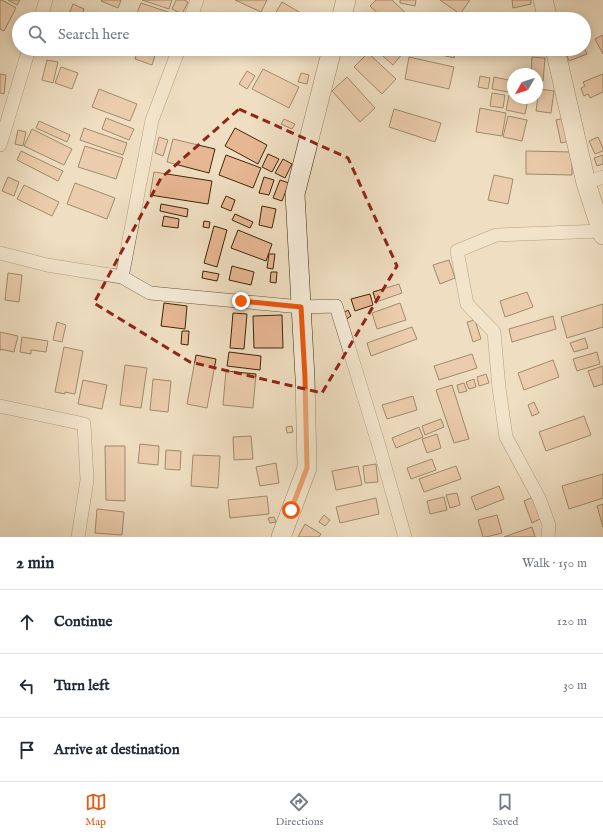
<!DOCTYPE html>
<html lang="en">
<head>
<meta charset="utf-8">
<style>
	:root { --surface:#fff; --page:#f2f2f3; --text:#1f2937; --muted:#747a83; --line:#e0e1e3; --accent:#ea580c }
	body { margin:0; font-family:"IM FELL English",serif; background:var(--page); color:var(--text) }
	.compass { position:absolute; left:507px; top:68px; width:36px; height:36px; border-radius:50%; background:var(--surface); box-shadow:0 2px 10px #0003; rotate:231deg }
	.stop { position:absolute; width:12px; height:12px; margin:-9px; border:3px solid #ea580c; border-radius:50%; background:#fff }
	.stop.end { background:#ea580c; border-color:#fff; box-shadow:0 1px 4px #0008 }
	.list { margin:0; padding:0; list-style:none }
	h2 { display:flex; justify-content:space-between; align-items:center; height:52px; margin:0; padding:0 16px; font-size:17px }
	h2 small { font-size:13px; font-weight:400; color:var(--muted) }
	.list li { display:grid; grid-template-columns:26px 1fr auto; gap:12px; align-items:center; box-sizing:border-box; height:64px; padding:0 16px; border-top:1px solid var(--line) }
	.list b { display:block; font-size:15px; white-space:nowrap }
	.list em { font-size:13px; font-style:normal; color:var(--muted) }
	.icon { flex:none; width:22px; height:22px; fill:none; stroke:currentColor; stroke-width:2; stroke-linecap:round; stroke-linejoin:round }
	.map { position:relative; flex:none; width:603px; height:537px; overflow:hidden }
	.search { position:absolute; background:var(--surface); box-shadow:0 2px 10px #0003; left:12px; right:12px; top:12px; height:44px; display:flex; align-items:center; gap:10px; box-sizing:border-box; padding:0 14px; border-radius:22px; color:var(--muted); font-size:15px }
	.sheet { height:244px; background:var(--surface) }
	nav { display:flex; justify-content:space-around; align-items:center; box-sizing:border-box; height:56px; border-top:1px solid var(--line); background:var(--surface); font-size:11px; color:var(--muted) }
	nav a { display:grid; justify-items:center; gap:2px }
	nav .on { color:var(--accent) }
	.map>svg:first-child { display:block }
	.building { fill:#e7b793; stroke:#3e2704 }
	.lines { fill:none; stroke-linecap:round; stroke-linejoin:round }
	.street-casing { stroke:#6a5533; stroke-width:14 }
	.secondary-casing { stroke:#3e2704; stroke-width:20 }
	.street { stroke:#f5ead7; stroke-width:13 }
	.secondary { stroke:#f5ead7; stroke-width:19 }
	.route { stroke:#ea580c; stroke-width:5 }
	.marked { fill:none; stroke:#8f2418; stroke-width:3; stroke-dasharray:8 5; stroke-linejoin:round }
</style>
</head>
<body>
<div class="map">
<svg width="603" height="537" viewBox="0 0 603 537">
	<rect width="100%" height="100%" fill="#efdec1"/>
	<filter id="stains"><feTurbulence type="fractalNoise" baseFrequency=".005" numOctaves="4"/><feColorMatrix values="0 0 0 0 .2 0 0 0 0 .09 0 0 0 0 .02 0 0 0 .5 -.17"/></filter>
	<radialGradient id="worn" r=".72"><stop offset=".6" stop-color="#630" stop-opacity="0"/><stop offset="1" stop-color="#630" stop-opacity=".3"/></radialGradient>
	<path class="building" d="M0,0H2L16,8L4,31L0,29Z
		M8,0H20L17,5Z
		M102,0H121L118,8L101,1Z
		M142,0H172L169,9Z
		M176,0H184L188,2L182,14L172,9Z
		M235,0H267L261,12Z
		M376,0H392L412,19H384L370,6Z
		M400,0H416L415,6L400,3Z
		M440,0H470L460,14Z
		M512,0H531V4L513,8Z
		M282,2L299,12L295,19H272Z
		M141,3L171,13L169,19H153L137,13Z
		M73,4L84,9L80,19L69,14Z
		M117,12L135,19H114Z
		M603,35V54L595,39Z
		M584,47L587,54L569,61L565,50L568,49H584Z
		M110,49H128L126,55Z
		M138,49H157L152,65L135,59Z
		M375,49H399L403,53L393,65Z
		M417,49H456L454,58Z
		M368,53L396,79L382,94L354,67Z
		M409,57L454,67L449,89L405,79Z
		M532,57L545,58L543,81L537,80V74H531Z
		M47,60L58,62L53,83L42,80Z
		M61,67L78,73L72,89L55,83Z
		M263,69L299,87L289,108L252,89Z
		M247,71L255,76L247,89L239,84Z
		M301,73L309,75L307,84L298,82Z
		M0,74L6,75L4,94L0,93Z
		M603,74V92L590,98L588,94L584,96L581,88L585,86L583,82Z
		M480,76L490,78L488,89L478,87Z
		M347,77L375,108L360,122L332,91Z
		M494,77L513,81V93L492,89Z
		M99,89L137,104L130,121L92,107Z
		M539,89L554,91L551,113L536,111Z
		M492,93L505,95L503,108L490,106Z
		M509,95L513,96V98H521L528,99L525,114L506,110Z
		M480,108L506,113L502,136L476,132Z
		M394,109L441,123L435,142L389,127Z
		M508,116L527,120L522,141L503,137Z
		M106,118L134,129L129,140L102,129Z
		M565,118L570,141L561,143L556,120Z
		M284,119L295,124L292,129L281,124Z
		M39,121L70,135L67,142L36,128Z
		M84,128L127,143L123,155L80,140Z
		M235,128L267,145L258,164L225,146Z
		M32,129L72,149L64,165L24,146Z
		M18,130L26,132L23,146L15,144Z
		M159,137L168,140L163,156L155,153Z
		M598,137L603,148V151L595,154L589,141Z
		M173,139L215,149L209,173L167,162Z
		M85,146L123,158L116,179L78,167Z
		M21,151L63,171L58,181L17,160Z
		M526,151L572,152V175L526,174Z
		M268,154L279,159L272,172L262,167Z
		M226,155L261,168L253,188L219,175Z
		M603,155V164L597,166L594,158Z
		M283,159L292,164L285,178L275,173Z
		M154,172L212,181L208,204L150,195Z
		M494,175L513,179L508,204L488,200Z
		M8,177L19,182L14,196L2,191Z
		M264,177L274,180L269,195L259,193Z
		M280,180L289,183L282,201L273,198Z
		M75,183L115,198L107,219L67,204Z
		M24,185L59,202L52,216L17,199Z
		M226,196L235,200L231,211L221,207Z
		M161,204L188,209L187,217L160,211Z
		M262,206L276,209L272,228L259,225Z
		M235,214L253,222L250,228L232,220Z
		M164,216L179,219L178,228L162,226Z
		M204,221L210,222L209,228L203,227Z
		M214,226L227,230L217,267L204,263Z
		M238,230L272,244L266,261L231,248Z
		M269,254H275L273,269L267,268Z
		M449,260L455,278L440,284L433,265Z
		M232,266L254,272L251,285L229,280Z
		M203,271L219,274L217,281L202,278Z
		M271,272H277L276,283L270,282Z
		M8,273L22,275L19,302L5,300Z
		M399,284L402,293L376,302L373,292Z
		M527,292L533,307L505,317L500,301Z
		M370,294L373,305L355,311L351,299Z
		M164,303L187,306L185,329L161,326Z
		M400,303L406,320L377,329L372,313Z
		M603,304V327L567,338L561,317Z
		M348,310L351,316L345,320L342,314Z
		M233,313L247,314L244,349L230,348Z
		M282,315L283,348H254L253,316Z
		M553,316L556,329L512,342L509,329Z
		M475,320L481,339L473,342L467,322Z
		M57,322L66,325L62,342L53,340Z
		M412,327L417,339L371,356L367,343Z
		M182,331H189L188,345L181,344Z
		M0,332L18,336L14,352L0,349V351Z
		M22,337L48,341L46,352L31,350V354L20,352Z
		M585,338L588,348L574,352L570,343Z
		M64,347L83,351L75,394L65,392V394L55,392Z
		M229,352L261,356L260,370L227,366Z
		M597,352L600,364L577,371L573,359Z
		M472,354L477,368L439,380L434,366Z
		M196,355L216,359L207,408L187,404Z
		M553,360L559,377L524,390L518,373Z
		M125,365L147,368L141,408L120,405Z
		M603,366V384L594,387L588,371Z
		M226,371L256,374L253,408L223,405Z
		M486,374L489,383L479,386L477,377Z
		M153,379L171,381L168,412L150,410Z
		M474,379L476,387L469,389L466,382Z
		M83,380L107,385L102,409L78,404Z
		M464,383L467,391L459,393L457,385Z
		M452,385L469,439L454,443L436,390Z
		M413,396L417,410L387,419L382,405Z
		M534,402L539,413L532,416L528,405Z
		M584,416L591,435L546,451L539,432Z
		M441,419L444,427L425,435L422,426Z
		M292,426L293,432L287,433L286,427Z
		M419,427L423,437L396,448L392,438Z
		M437,434L441,448L427,453L422,439Z
		M251,436L253,459L234,460L233,437Z
		M140,444L159,446L158,465L138,463Z
		M105,446H125V501L106,500Z
		M166,450L181,451L180,470L165,469Z
		M193,455L220,456L218,488L191,486Z
		M432,459L436,470L411,479L407,468Z
		M276,463L279,483L260,486L256,467Z
		M376,464L378,482L365,483L363,466Z
		M358,466L362,485L336,490L332,471Z
		M456,466L461,479L424,492L419,479Z
		M603,474V498L569,509L562,486Z
		M499,486L504,499L476,510L471,497Z
		M457,493L460,505L450,508L446,495Z
		M267,496L269,514L230,518L228,500Z
		M444,497L447,510L430,514L427,501Z
		M533,497L540,519L532,523L524,501Z
		M376,498L379,514L340,523L336,507Z
		M603,504V527L597,506Z
		M97,509L124,512L122,535L95,533Z
		M324,515L330,520L325,526L319,522Z
		M497,515L502,533L486,537H483L478,520Z
		M274,517L276,522L270,523L268,518Z
		M305,524L321,534L319,537H298Z
		M532,527L535,537H504Z"/>
	<g class="lines">
		<defs>
			<path id="street" d="M40,19L46,0
				M190,19L197,0
				M0,145L29,49
				M586,183L603,177
				M0,253L47,265L122,277L150,293L301,307L336,306L379,446L405,537
				M122,277L152,120L179,49
				M0,406L84,424L87,480L78,537
				M548,537L549,525L539,498L506,437L499,388L494,332L467,304L457,251L496,235L602,231"/>
			<path id="secondary" d="M543,0L548,19
				M341,19L346,0
				M555,49L586,183L603,235
				M281,537L307,468L305,378L295,194L332,49"/>
		</defs>
		<use href="#street" class="street-casing"/>
		<use href="#secondary" class="secondary-casing"/>
		<use href="#street" class="street"/>
		<use href="#secondary" class="secondary"/>
	</g>
	<g class="lines">
		<path class="route" d="M241,301L301,307L305,378L307,468L291,510"/>
	</g>
	<path d="M0 0H603V537H0ZM239,109L348,158L397,266L322,393L190,362L94,303L161,178Z" fill="#efdec1" fill-opacity=".55" fill-rule="evenodd"/>
	<path class="marked" d="M239,109L348,158L397,266L322,393L190,362L94,303L161,178Z"/>
	<rect width="100%" height="100%" filter="url(#stains)"/>
	<rect width="100%" height="100%" fill="url(#worn)"/>
</svg>
<svg class="compass" viewBox="-18 -18 36 36"><path d="M0-13l5 13h-10z" fill="#e53935"/><path d="M0 13l5-13h-10z" fill="#747a83"/></svg>
<div class="stop" style="left:291px;top:510px"></div>
<div class="stop end" style="left:241px;top:301px"></div>
<div class="search"><svg class="icon" aria-label="search" viewBox="0 0 24 24"><circle cx="10" cy="10" r="6"/><path d="M15 15l6 6"/></svg>Search here</div>
</div>
<section class="sheet">
<h2>2 min<small>Walk · 150 m</small></h2>
<ul class="list">
<li><svg class="icon" aria-label="ahead" viewBox="0 0 24 24"><path d="M12 20V5M6 11l6-6 6 6"/></svg><div><b>Continue</b></div><em>120 m</em></li>
<li><svg class="icon" aria-label="left" viewBox="0 0 24 24"><path d="M17 20v-9H6M10 6l-5 5 5 5"/></svg><div><b>Turn left</b></div><em>30 m</em></li>
<li><svg class="icon" aria-label="arrive" viewBox="0 0 24 24"><path d="M6 21V4h12l-3 4 3 4H6"/></svg><div><b>Arrive at destination</b></div></li>
</ul>
</section>
<nav>
<a class="on"><svg class="icon" aria-label="map" viewBox="0 0 24 24"><path d="M3 6l6-2 6 2 6-2v14l-6 2-6-2-6 2zM9 4v14M15 6v14"/></svg>Map</a>
<a><svg class="icon" aria-label="directions" viewBox="0 0 24 24"><path d="M12 3l9 9-9 9-9-9zM9 14v-3h6M13 9l2 2-2 2"/></svg>Directions</a>
<a><svg class="icon" aria-label="saved" viewBox="0 0 24 24"><path d="M7 4h10v16l-5-4-5 4z"/></svg>Saved</a>
</nav>
</body>
</html>
